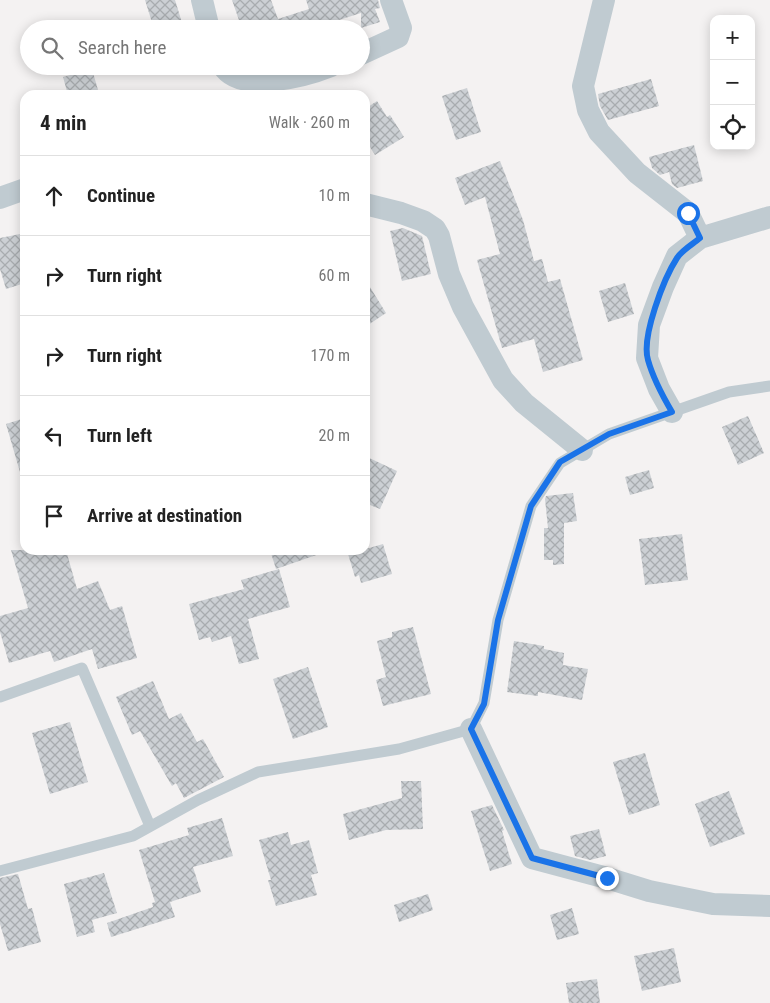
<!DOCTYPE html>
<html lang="en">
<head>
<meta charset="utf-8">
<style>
	:root { --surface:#fff; --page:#f2f2f2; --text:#222; --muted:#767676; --line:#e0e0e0 }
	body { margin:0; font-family:"Roboto Condensed",sans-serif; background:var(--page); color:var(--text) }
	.controls { position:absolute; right:15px; top:15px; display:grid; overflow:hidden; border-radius:10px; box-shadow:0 2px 12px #0003 }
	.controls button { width:45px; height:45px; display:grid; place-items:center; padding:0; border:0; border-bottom:1px solid var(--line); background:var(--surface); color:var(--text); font:25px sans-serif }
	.stop { position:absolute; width:15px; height:15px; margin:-11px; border:4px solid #1a73e8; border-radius:50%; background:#fff }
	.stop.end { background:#1a73e8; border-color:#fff; box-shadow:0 1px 5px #0008 }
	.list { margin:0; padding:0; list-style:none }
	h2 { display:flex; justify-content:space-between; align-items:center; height:65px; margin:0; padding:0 20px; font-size:21px }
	h2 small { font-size:16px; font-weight:400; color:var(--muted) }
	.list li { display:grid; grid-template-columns:32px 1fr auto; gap:15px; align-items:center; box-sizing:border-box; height:80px; padding:0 20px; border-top:1px solid var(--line) }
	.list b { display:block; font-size:19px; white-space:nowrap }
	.list em { font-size:16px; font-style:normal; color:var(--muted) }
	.icon { flex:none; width:28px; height:28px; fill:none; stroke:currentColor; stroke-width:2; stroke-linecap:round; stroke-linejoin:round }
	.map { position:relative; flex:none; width:770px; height:1003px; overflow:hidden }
	.search { position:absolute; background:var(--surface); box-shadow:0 2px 12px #0003; left:20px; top:20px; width:350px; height:55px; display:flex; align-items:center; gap:12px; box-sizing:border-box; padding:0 18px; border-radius:28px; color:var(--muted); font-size:19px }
	.panel { position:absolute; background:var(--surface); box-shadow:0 2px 12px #0003; left:20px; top:90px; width:350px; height:465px; border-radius:15px }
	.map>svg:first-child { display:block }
	.building { fill:url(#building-cross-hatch) }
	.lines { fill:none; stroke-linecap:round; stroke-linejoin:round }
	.lane { stroke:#c0cbd1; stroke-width:11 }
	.street { stroke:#c0cbd1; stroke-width:22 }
	.route { stroke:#1a73e8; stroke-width:6 }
</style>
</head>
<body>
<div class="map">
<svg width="770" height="1003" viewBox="0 0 770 1003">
	<defs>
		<pattern id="building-cross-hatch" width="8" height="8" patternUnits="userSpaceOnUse" patternTransform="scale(1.25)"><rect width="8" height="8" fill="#ccd0d4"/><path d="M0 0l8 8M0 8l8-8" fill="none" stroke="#a8acaf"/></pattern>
	</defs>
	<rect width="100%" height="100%" fill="#f4f2f2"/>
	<path class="building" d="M145,0H175L184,29H154Z
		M232,0H271L278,19L309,9L306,0H378L380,8L375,9L380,22L361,28V13L311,29H242Z
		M92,69L98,90L80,95H68L63,77Z
		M651,79L659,106L608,120L600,106L598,94Z
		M467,88L481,132L456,140L442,96Z
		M377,101L387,117L390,115L404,137L375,155L365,139V109Z
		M694,145L703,181L677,188L672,184L669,172L660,175L652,168L649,157Z
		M500,161L523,220L534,261L542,259L548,282L560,279L583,360L543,372L534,339L502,348L477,260L500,254L485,197L465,205L455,178Z
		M403,228L422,236L431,274L402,281L390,231Z
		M25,233V283L6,289L0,269V238Z
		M365,279L386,313L365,327Z
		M625,283L634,314L608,322L599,291Z
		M748,416L764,453L738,465L722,427Z
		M25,418V472H20L6,424Z
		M365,456L397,471L380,509L365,503Z
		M649,470L654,488L630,495L625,477Z
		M573,493L577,521L564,523V564L553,565V560H544V528H548L545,499L546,496Z
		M682,534L688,580L645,585L639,539Z
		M383,544L392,574L361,583L359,575L355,577L348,554Z
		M11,550H66L77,589L98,581L110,610L122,606L137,658L98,669L92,649L54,662L50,651L9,663L0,632V616L28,608Z
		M270,550H321L322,553L276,569Z
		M279,569L290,607L248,619L259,659L239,664L231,636L212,642L210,637L199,640L189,604L244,589L241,580Z
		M413,627L431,694L383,706L376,680L386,677L377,641L392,637V632Z
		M514,641L544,646V649L564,653L563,665L588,669L582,700L538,692V696L507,692Z
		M308,667L328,727L293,739L273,679Z
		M153,681L169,719L181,713L197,742L203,739L224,777L184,798L176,783L172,786L140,731L132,735L116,697Z
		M70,722L88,782L50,794L32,733Z
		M645,753L660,805L629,815L613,762Z
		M401,781H421L423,829L386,830L349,840L343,814L402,798Z
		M729,791L745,834L710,847L695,804Z
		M492,805L504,830L502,831L512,864L490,871L471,811Z
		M222,818L233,856L193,867L201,892L170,902L175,917L111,937L107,923L153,907L152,903L155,902L139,850L189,835L187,828Z
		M599,829L606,856L590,860L575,856L570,836Z
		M288,832L291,845L309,840L318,873L311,875L317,895L276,906L268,880H271L259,840Z
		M104,873L117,913L92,920L95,932L77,937L64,884Z
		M18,874L28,909L32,908L41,942L8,951L0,924V878Z
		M428,894L433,910L399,922L394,905Z
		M572,908L579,934L557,940L550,915Z
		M674,948L681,982L642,991L634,956Z
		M597,979L600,1003H569L566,983Z"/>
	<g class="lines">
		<path class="lane" d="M0,697L82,668L150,826
			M0,871L133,836L198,800L258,772L399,749L471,729L484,703L498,620L531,506L560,463L609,434L729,392L770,386"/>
		<path class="street" d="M202,0L209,29
			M604,0L583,86L588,110L599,132L637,173L688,213L700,238
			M361,54L398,37L401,28L391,0
			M223,66C240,94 306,76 331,66
			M0,198L25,189
			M365,204L401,213L423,221L435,229L439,236L449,274L463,307L503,380L524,403L582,450
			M672,412L659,389L647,358L649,325L663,287L677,256L700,238L770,217
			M471,729L532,858L607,878L649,891L713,904L770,906"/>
	</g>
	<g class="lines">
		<path class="route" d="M607,878L532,858L471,729L484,704L498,620L531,506L560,462L609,434L672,412C662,395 653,378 648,360C641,337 664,278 677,258C682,250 693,244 700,238L688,213"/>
	</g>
</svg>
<div class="controls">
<button>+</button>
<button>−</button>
<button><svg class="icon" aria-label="locate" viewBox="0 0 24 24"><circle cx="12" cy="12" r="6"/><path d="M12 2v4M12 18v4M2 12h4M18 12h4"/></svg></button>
</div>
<div class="stop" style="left:688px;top:213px"></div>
<div class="stop end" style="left:607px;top:878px"></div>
<div class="search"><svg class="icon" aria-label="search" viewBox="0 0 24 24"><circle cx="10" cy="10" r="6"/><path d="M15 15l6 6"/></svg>Search here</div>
<section class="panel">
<h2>4 min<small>Walk · 260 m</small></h2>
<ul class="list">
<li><svg class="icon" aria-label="ahead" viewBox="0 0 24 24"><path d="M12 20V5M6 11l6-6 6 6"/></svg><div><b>Continue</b></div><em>10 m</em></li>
<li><svg class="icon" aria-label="right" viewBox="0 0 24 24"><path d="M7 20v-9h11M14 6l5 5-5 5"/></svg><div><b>Turn right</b></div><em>60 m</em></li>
<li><svg class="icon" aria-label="right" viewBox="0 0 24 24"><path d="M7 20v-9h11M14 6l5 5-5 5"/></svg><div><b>Turn right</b></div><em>170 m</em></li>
<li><svg class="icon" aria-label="left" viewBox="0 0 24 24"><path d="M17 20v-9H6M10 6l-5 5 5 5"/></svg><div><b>Turn left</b></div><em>20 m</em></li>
<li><svg class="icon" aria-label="arrive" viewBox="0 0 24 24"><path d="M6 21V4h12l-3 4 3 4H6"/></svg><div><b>Arrive at destination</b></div></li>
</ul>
</section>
</div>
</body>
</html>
